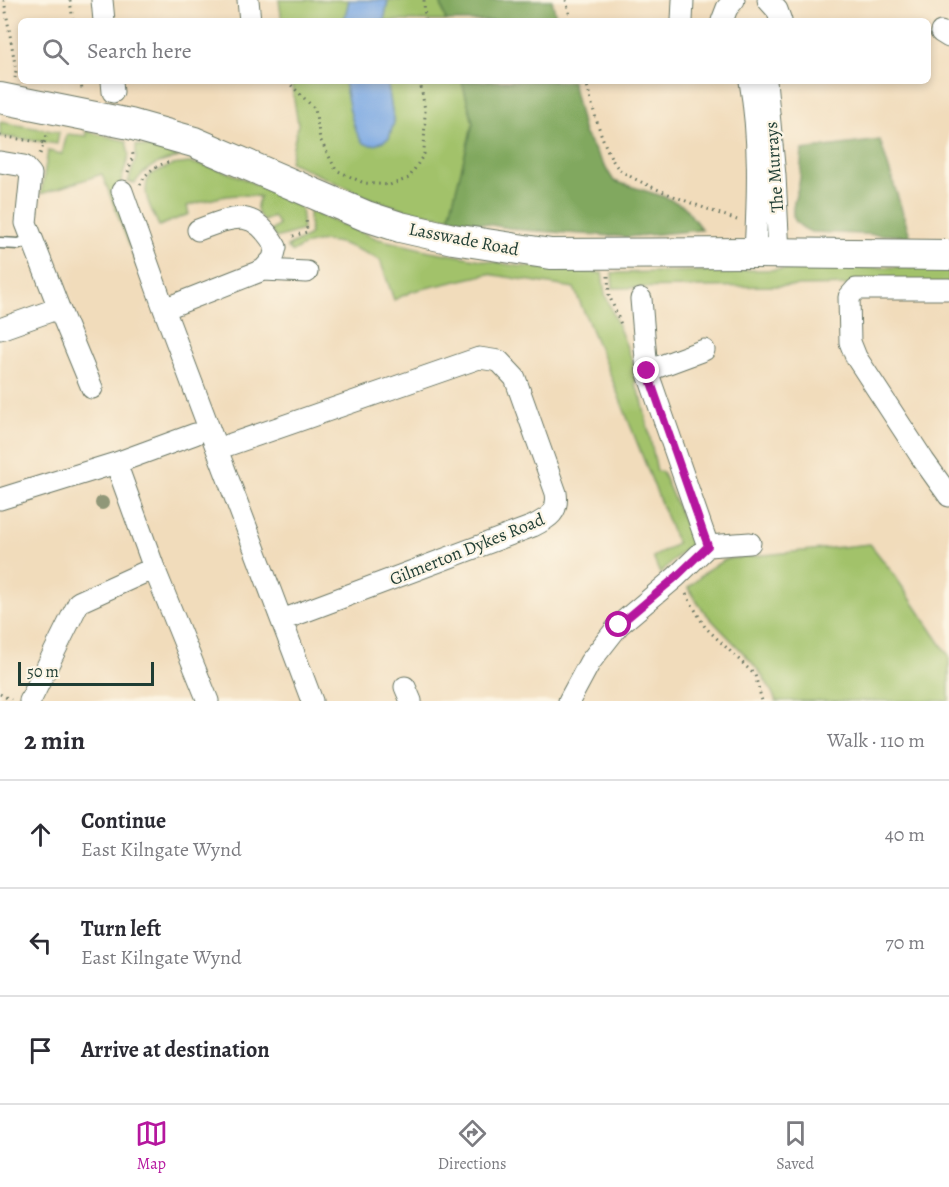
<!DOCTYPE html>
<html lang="en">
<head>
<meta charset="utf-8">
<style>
	:root { --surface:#fff; --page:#f2f2f3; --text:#2b2b33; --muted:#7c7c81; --line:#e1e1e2; --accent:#b5179e }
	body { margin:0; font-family:Alegreya,serif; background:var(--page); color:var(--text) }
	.scale { position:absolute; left:18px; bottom:15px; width:136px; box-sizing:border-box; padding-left:6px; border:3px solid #1f3d34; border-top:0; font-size:16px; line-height:21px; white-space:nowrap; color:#1f3d34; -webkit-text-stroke:4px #fcf5e5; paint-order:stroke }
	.stop { position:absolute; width:18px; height:18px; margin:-14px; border:4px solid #b5179e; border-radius:50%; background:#fff }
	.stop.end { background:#b5179e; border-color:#fff; box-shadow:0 2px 6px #0008 }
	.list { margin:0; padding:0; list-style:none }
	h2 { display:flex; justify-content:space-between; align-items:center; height:78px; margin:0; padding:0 24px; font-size:26px }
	h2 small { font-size:20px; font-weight:400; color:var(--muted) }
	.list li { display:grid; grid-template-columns:39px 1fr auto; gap:18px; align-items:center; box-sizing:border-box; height:108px; padding:0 24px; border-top:2px solid var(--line) }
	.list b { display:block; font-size:22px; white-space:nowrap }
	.list p { margin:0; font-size:20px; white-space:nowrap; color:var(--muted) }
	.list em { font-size:20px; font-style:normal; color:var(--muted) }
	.icon { flex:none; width:33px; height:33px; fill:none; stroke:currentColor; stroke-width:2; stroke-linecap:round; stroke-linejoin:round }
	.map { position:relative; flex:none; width:949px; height:701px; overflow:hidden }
	.search { position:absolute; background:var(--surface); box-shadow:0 3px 9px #0003; left:18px; right:18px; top:18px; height:66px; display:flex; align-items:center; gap:15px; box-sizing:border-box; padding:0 21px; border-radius:9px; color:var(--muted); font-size:22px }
	.sheet { height:402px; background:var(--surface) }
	nav { display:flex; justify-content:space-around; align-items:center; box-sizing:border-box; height:84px; border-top:2px solid var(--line); background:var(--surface); font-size:16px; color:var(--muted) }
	nav a { display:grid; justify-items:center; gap:3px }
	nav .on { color:var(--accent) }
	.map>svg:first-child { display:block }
	.green { fill:#a2c26b; stroke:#608050; stroke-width:1.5 }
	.forest { fill:#81a85f; stroke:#50724a; stroke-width:1.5 }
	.water { fill:#7aa8e3; stroke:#4c728c; stroke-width:1.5 }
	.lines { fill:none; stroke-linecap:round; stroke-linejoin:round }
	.lane-casing { stroke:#687563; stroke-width:13 }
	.street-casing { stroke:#687563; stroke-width:23 }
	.secondary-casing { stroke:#687563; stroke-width:32 }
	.path { stroke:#687563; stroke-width:3; stroke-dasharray:1.5 4.5; stroke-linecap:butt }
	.lane { stroke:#fff; stroke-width:10 }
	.street { stroke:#fff; stroke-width:21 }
	.secondary { stroke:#fff; stroke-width:30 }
	.tree { fill:#909778 }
	.route { stroke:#b5179e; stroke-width:8 }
	.labels { text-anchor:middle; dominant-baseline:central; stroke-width:4.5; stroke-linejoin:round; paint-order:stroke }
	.street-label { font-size:18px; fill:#1f3d34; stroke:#fcf5e5 }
</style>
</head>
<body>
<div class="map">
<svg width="949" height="701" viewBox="0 0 949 701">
	<rect width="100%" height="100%" fill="#fcf5e5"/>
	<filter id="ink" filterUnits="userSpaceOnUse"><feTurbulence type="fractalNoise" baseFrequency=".0167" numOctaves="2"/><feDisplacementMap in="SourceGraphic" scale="12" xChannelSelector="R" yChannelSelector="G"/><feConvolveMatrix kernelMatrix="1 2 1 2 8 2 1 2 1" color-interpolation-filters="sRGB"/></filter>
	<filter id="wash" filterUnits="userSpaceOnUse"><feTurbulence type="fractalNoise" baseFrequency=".008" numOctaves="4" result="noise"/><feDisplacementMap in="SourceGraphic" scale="24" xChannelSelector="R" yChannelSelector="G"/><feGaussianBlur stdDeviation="1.35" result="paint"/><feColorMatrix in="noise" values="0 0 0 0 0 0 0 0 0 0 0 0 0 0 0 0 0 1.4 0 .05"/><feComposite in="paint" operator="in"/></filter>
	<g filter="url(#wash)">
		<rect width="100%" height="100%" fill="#f1dcbb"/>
		<path class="green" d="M279,0H349L344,21H282Z
			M388,0H440L446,21H384Z
			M291,81H344L354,127L389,138L394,122L387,81H462L473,123L449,218L407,210L374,200L290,162L298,124Z
			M0,122L59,132L57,144L0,136Z
			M85,131L126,141L129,155L117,195L138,268L102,174L41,194L48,151L62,154L67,134L87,136Z
			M136,145L152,148L179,157C160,162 147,165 135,183L128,182L136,158Z
			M189,163C229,167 266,190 301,208L303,230L276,238L271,231L279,225L273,216L264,221C256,213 255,207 260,197C234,191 212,199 187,206L189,214L159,226C151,208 141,195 149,175L172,165Z
			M309,211L378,239L430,251L517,266L602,273L605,294L638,374L635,384L642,400L657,471L662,472L693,542L676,557L660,574L653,557L677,544L612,379L574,288L488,274L413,291L394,300L380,260C351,246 323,230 293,252L287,247L310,235Z
			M901,267L949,268V284L613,288L612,273Z
			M870,544L893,573L949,656V701H776C761,664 729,641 704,611C698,604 693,596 688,588L710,568L727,559Z"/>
		<path class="forest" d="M440,0H552L557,21H446Z
			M462,81H572L584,133L614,181L665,197L684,206L702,230L627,237L522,230L449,218L473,123Z
			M880,140L910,236L811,232C783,220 794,206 799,184C801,173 801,161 802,150Z"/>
		<path class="water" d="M349,0H388L384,21H344Z
			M344,81H387L394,122L389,138C382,142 375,147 366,144C353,139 347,95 344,81Z"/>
	</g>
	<g filter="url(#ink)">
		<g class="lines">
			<defs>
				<path id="lane" d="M0,243L19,244L31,239"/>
				<path id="street" d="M102,0L104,21
					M248,0L250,21
					M768,0L777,10L781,21
					M682,21L683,0
					M722,21L727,8L734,0
					M941,32L949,37
					M112,81L113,92
					M750,81C760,138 758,195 755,253
					M766,81L775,176L779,253
					M0,162L24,166L31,174L26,223L59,308L0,329
					M122,191L164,309L312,701
					M263,270L307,272
					M949,289H856L849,297L850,342L856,357L924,461L949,496
					M59,308L92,388
					M164,309L263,270L273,259L276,247C253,207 235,216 198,230
					M647,371L704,350
					M217,449L479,358L499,361L515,378L556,493C559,512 549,518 533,526L282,620
					M116,463L154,568L208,701
					M0,499L116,463L195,434
					M708,546L750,543
					M405,687L411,701
					M30,701L79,602L154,568
					M569,701L590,662L619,625L676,577L708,546L647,371L641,299"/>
				<path id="secondary" d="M0,98L130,124L194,142L366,216L400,227L453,239L551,254L755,253L949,255"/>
			</defs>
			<use href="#lane" class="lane-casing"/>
			<use href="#street" class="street-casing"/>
			<use href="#secondary" class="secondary-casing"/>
			<path class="path" d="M4,0L16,70L15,78
				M70,0L73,21
				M424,0L425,21
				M566,0L571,21
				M81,81L82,91
				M287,81L315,109L320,139L336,170L364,183L390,185L409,178L424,154L425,110L420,81
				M586,81C592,105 603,150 618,168C631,182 715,212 737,220
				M0,136L45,143
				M40,154L48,132
				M128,172L133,155L132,150
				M140,185C147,170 156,166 171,161
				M293,236L307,232L306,217
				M608,276L609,295L622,327
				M686,594L705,627L755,675L762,701
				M0,694L11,700"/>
			<use href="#lane" class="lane"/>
			<use href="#street" class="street"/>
			<use href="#secondary" class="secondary"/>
		</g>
		<circle class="tree" cx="102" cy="503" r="7"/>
	</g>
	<g class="lines" filter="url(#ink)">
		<path class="route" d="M619,625L676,577L708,546L647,371"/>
	</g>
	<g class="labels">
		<g class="street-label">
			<text transform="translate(774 167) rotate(-94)">The Murrays</text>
			<text transform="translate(464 239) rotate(11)">Lasswade Road</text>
			<text transform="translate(467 549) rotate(-22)">Gilmerton Dykes Road</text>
		</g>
	</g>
</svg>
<div class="scale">50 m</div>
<div class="stop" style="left:619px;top:625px"></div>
<div class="stop end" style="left:647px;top:371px"></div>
<div class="search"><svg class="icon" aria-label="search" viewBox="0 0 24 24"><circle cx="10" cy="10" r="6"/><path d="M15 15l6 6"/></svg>Search here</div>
</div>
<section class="sheet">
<h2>2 min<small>Walk · 110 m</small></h2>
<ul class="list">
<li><svg class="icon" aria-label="ahead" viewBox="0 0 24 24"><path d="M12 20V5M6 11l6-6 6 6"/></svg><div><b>Continue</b><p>East Kilngate Wynd</p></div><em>40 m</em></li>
<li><svg class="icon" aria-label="left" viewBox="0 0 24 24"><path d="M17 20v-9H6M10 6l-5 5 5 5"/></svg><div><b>Turn left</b><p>East Kilngate Wynd</p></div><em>70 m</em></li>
<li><svg class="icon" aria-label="arrive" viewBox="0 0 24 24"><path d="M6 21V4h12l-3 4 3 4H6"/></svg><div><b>Arrive at destination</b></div></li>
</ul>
</section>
<nav>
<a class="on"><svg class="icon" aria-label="map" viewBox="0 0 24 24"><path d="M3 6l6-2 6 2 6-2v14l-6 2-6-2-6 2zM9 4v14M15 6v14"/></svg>Map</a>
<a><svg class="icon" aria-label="directions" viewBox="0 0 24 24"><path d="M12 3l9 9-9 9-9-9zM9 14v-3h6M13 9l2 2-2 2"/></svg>Directions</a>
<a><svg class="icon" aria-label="saved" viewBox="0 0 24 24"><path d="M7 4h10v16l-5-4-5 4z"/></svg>Saved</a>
</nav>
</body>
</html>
